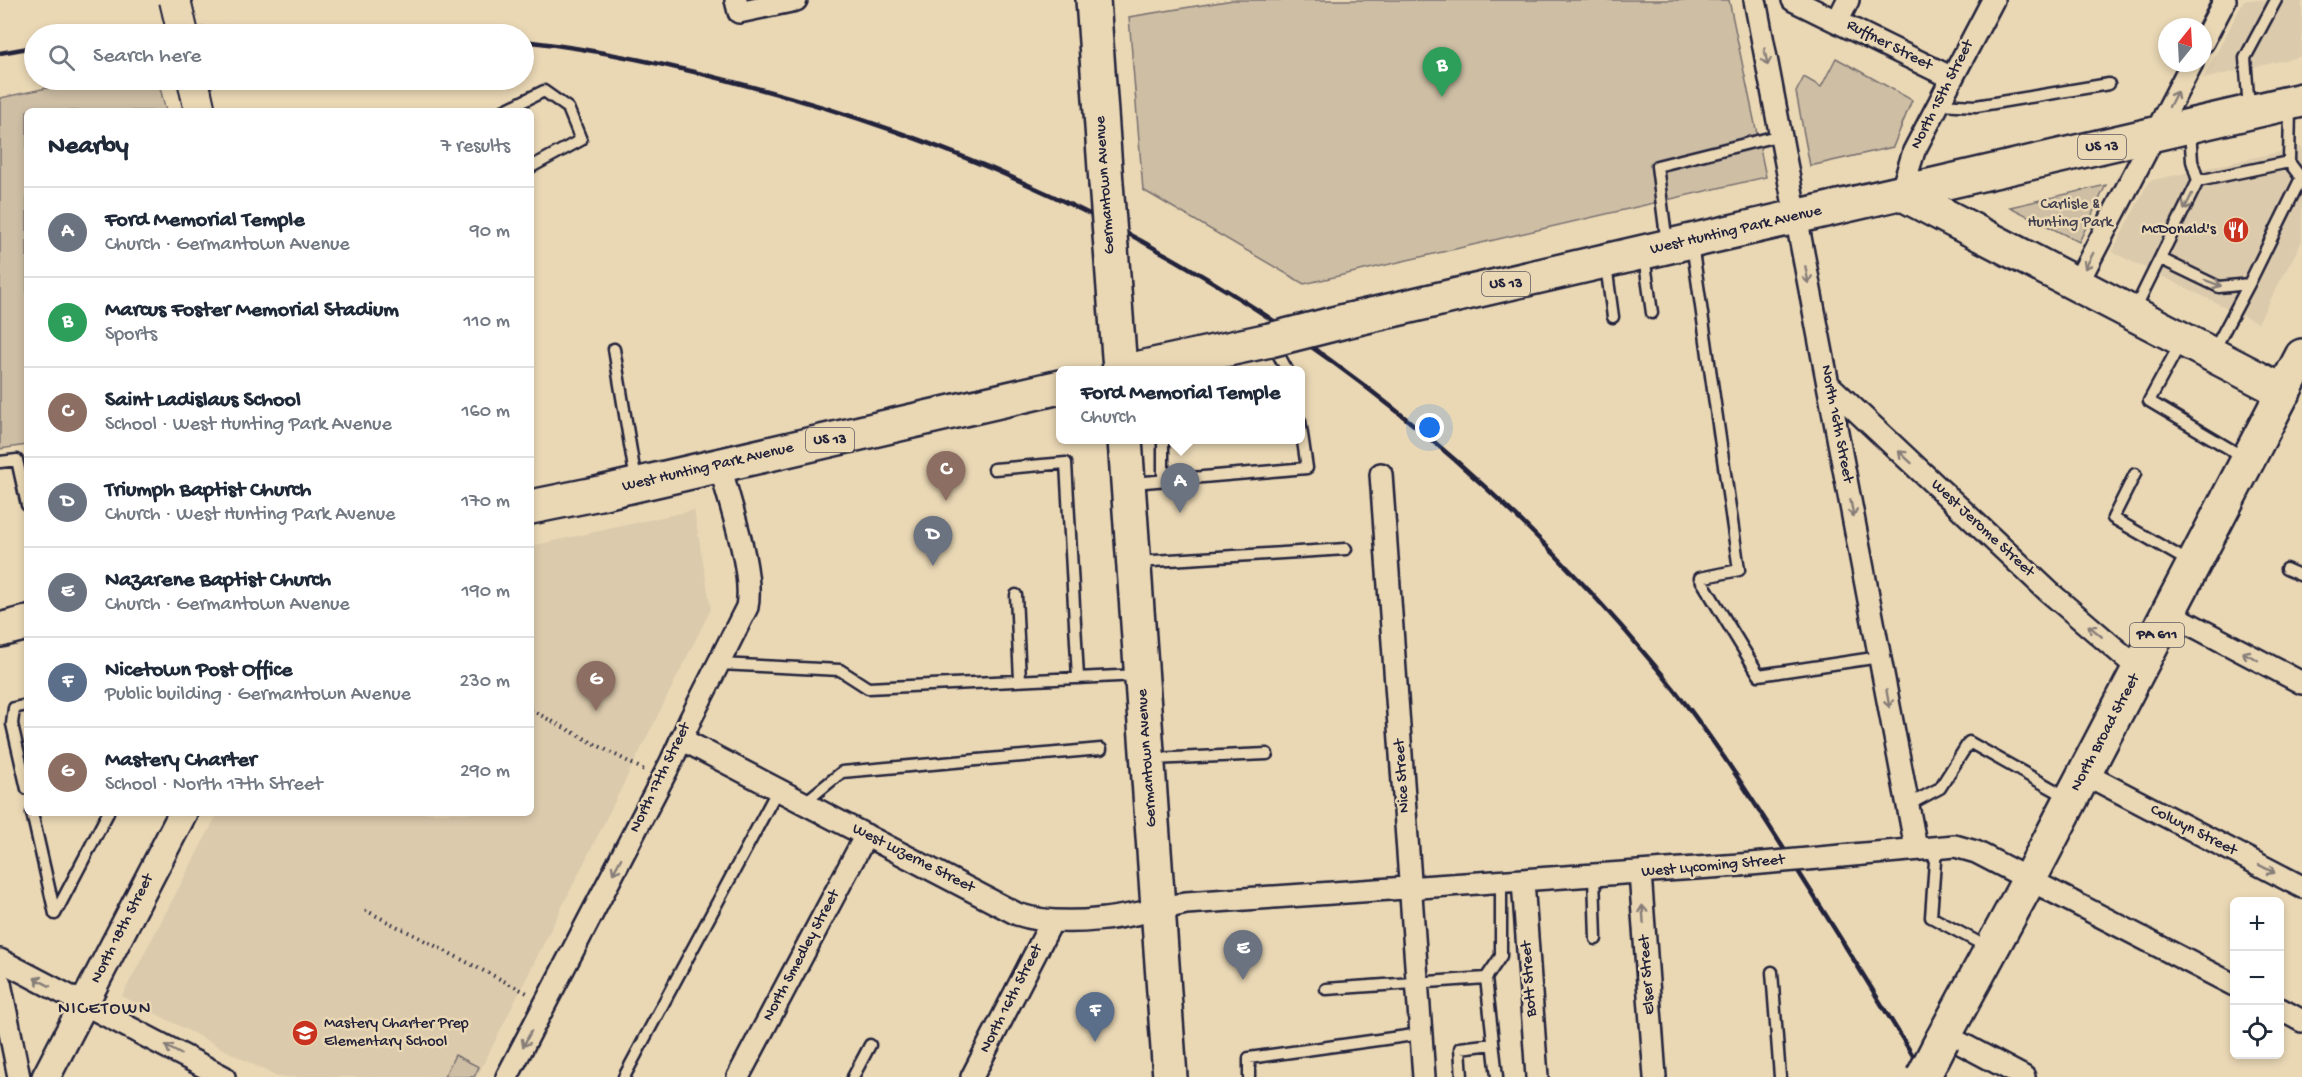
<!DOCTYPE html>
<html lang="en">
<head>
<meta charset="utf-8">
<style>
	:root { --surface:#fff; --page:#f6f6f7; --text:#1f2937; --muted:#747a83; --line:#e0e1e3; --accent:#2563eb }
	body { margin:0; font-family:"Gochi Hand",sans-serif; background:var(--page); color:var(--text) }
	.controls { position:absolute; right:18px; bottom:18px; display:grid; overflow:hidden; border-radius:9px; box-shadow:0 3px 9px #0003 }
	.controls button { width:54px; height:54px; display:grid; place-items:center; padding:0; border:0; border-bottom:2px solid var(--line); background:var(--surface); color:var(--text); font:30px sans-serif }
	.compass { position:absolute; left:2158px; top:18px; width:54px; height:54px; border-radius:50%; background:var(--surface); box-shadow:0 3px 9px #0003; rotate:18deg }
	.you { position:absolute; left:1430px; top:428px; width:21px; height:21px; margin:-15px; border:4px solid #fff; border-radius:50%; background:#1a73e8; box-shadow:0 0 0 9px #1a73e833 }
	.badge { display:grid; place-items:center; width:39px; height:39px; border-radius:50%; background:var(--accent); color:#fff; font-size:20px; font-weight:700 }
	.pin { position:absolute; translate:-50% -50px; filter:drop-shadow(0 2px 3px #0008) }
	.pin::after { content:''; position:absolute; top:32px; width:21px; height:18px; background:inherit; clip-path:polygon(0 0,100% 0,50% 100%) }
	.popup { position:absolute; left:1056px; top:366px; width:249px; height:78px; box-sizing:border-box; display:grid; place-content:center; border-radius:9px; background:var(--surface); filter:drop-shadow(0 2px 4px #0005); font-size:20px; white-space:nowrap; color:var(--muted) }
	.popup b { font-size:22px; color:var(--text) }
	.popup::after { content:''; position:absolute; left:50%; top:100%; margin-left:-12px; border:12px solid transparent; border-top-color:var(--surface) }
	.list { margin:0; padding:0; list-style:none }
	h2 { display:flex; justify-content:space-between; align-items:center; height:78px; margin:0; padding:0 24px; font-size:26px }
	h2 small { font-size:20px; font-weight:400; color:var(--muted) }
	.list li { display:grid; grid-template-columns:39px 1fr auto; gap:18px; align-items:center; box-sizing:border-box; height:90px; padding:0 24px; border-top:2px solid var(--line) }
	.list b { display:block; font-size:22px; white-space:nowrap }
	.list p { margin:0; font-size:20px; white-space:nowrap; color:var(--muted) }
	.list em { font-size:20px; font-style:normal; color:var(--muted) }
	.icon { flex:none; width:33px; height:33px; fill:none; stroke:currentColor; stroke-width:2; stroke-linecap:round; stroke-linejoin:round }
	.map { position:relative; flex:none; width:2302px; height:1077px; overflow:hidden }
	.search { position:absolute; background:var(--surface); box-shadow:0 3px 9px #0003; left:24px; top:24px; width:510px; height:66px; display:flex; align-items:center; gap:15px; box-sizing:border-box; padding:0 21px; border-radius:33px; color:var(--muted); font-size:22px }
	.panel { position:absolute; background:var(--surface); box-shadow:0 3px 9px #0003; left:24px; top:108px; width:510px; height:708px; border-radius:9px }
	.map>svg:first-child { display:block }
	.built { fill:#dbcaac }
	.green { fill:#cdbea4; stroke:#787070; stroke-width:1.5 }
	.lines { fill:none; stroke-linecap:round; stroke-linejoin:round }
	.service-casing { stroke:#22223b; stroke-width:15 }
	.minor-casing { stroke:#22223b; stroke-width:26 }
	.tertiary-casing { stroke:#22223b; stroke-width:32 }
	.secondary-casing { stroke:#22223b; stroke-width:34 }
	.primary-casing { stroke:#22223b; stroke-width:38 }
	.path { stroke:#22223b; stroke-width:4; stroke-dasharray:1.5 4.5; stroke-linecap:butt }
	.service { stroke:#ead8b5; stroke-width:10 }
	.minor { stroke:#ead8b5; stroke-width:21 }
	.tertiary { stroke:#ead8b5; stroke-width:27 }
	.secondary { stroke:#ead8b5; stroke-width:30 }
	.primary { stroke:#ead8b5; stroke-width:33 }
	.rail { stroke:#22223b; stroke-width:4.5 }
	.minor-bridge-casing { stroke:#22223b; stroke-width:26; stroke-linecap:butt }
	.secondary-bridge-casing { stroke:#22223b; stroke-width:34; stroke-linecap:butt }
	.primary-bridge-casing { stroke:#22223b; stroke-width:38; stroke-linecap:butt }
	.minor-bridge { stroke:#ead8b5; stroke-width:21 }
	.secondary-bridge { stroke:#ead8b5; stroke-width:30 }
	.primary-bridge { stroke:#ead8b5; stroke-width:33 }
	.oneway { stroke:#867d78 }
	.labels { text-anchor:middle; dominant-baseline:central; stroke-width:5; stroke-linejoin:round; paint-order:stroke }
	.shield { fill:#ead8b5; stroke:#5e5960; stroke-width:1.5 }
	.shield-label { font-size:15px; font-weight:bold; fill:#22223b }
	.street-label { font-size:16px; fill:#22223b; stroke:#ead8b5 }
	.park-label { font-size:16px; fill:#444150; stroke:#ead8b5 }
	.poi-label { font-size:16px; fill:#22223b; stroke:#ead8b5; text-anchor:end }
	.neighbourhood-label { font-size:18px; letter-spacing:1.5px; fill:#22223b; stroke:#ead8b5 }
</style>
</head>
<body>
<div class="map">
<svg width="2302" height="1077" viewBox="0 0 2302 1077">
	<rect width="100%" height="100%" fill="#ead8b5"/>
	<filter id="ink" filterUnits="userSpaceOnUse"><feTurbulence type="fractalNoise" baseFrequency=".0167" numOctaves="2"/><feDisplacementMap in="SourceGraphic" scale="12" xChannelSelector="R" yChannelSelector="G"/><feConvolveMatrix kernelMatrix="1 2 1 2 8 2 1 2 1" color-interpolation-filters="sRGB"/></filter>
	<g filter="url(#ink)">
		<path class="built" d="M2244,0H2302V56L2203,79Z
			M2302,147V241L2258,323L2112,252L2149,181Z
			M694,510L711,609L477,1077H277L122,996L218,813H531V546Z"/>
		<path class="green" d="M1233,0H1729L1766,177L1304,284L1143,190L1129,17Z
			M1836,58L1912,100L1893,147L1810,166L1796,92L1804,77L1821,87Z
			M84,80H158L166,111H27V445L0,449V98Z
			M2106,185L2079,242L2010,207Z
			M455,1055L479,1067L474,1077H444Z"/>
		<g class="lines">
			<defs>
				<path id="service" d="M1938,104L1976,106L2109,84
					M2249,109L2245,58L2276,0
					M503,111L544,91L568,108L581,140L531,167
					M2198,181L2289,162
					M1667,244L1657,166L1781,135
					M1692,244L1739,570L1700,578L1759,675L1880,657
					M1644,256L1652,313
					M2161,259L2219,287L2249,284L2301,178L2289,162L2290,107
					M1606,265L1613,317
					M2134,311L2198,181L2192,161L2190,130
					M2181,342L2149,401L2245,458
					M1272,343L1287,370
					M614,349L636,481
					M2213,352L2249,284
					M0,462L17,460L27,505
					M994,469L1066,463L1078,677
					M2135,474L2113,518L2191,563
					M1163,480V440
					M1133,483L1307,468L1300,421
					M1137,562L1346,549
					M2286,569L2302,576
					M1016,595L1020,680
					M719,664L840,670L868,688L1139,675
					M27,705L14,708L12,724L27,789
					M1151,759L1267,754
					M804,803L842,772L1101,749
					M1908,805L1940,788L1969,742L2067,797
					M32,813L55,914L108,813
					M1936,847L1931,917L1987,947
					M1594,876L1596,939
					M1772,972L1780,1077
					M1486,978L1497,1077
					M1326,989L1486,978L1501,956V882
					M624,1077L778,789
					M853,1077L870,1045
					M1249,1077V1058L1421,1034
					M1462,1077L1460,1048L1493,1044"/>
				<path id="minor" d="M736,0L739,12L796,0
					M1755,0L1916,848
					M1793,0L1952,78
					M1838,20L1848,0
					M2203,42L2225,0
					M1901,193L1914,151L1993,0
					M2077,284L2192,63
					M1829,385L2048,591L2139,669
					M1381,474L1424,1077
					M2169,613L2302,683
					M681,739L1017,914C1068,931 1135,915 1186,903L1740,865
					M2085,774L2302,887
					M1841,856L1955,846L1976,852L2234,985
					M1640,873L1655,1077
					M1523,881L1537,1077
					M0,960L224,1077
					M0,983L19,1077
					M2280,1009L2302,1021
					M1945,1035L2024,1077
					M507,1077L671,762L691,718L747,607C754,570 729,503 720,465
					M738,1077L866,835
					M972,1077L1052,921"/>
				<path id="tertiary" d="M46,1077L183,813"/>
				<path id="secondary" d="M193,80L200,111"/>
				<path id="primary" d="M1093,0L1106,183
					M1901,193L2284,392
					M1111,248L1120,370
					M1345,321L2302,100
					M1131,370L1270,340
					M1125,440L1170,1077
					M531,507L600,493L1060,387
					M0,630L27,623
					M1942,1040L2030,878L2302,356"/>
			</defs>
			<use href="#service" class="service-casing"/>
			<use href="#minor" class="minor-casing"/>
			<use href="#tertiary" class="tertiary-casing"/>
			<use href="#secondary" class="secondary-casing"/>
			<use href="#primary" class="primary-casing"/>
			<path class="path" d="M531,710L644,770
				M365,910L529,994"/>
			<use href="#service" class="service"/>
			<use href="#minor" class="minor"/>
			<use href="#tertiary" class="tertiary"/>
			<use href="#secondary" class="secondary"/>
			<use href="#primary" class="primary"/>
			<path class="rail" d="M132,34L231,27L324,26L466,34
				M524,41C602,50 680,67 756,88C1117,184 1424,385 1661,673C1710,732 1750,796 1791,860C1837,932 1882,1005 1926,1077
				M0,53L34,47"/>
			<defs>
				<path id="minor-bridge" d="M1740,865L1841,856"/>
				<path id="secondary-bridge" d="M175,0L183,34"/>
				<path id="primary-bridge" d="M1106,183L1111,248
					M1270,340L1345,321
					M1923,1077L1942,1040"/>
			</defs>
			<use href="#minor-bridge" class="minor-bridge-casing"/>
			<use href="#secondary-bridge" class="secondary-bridge-casing"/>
			<use href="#primary-bridge" class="primary-bridge-casing"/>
			<use href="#minor-bridge" class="minor-bridge"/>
			<use href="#secondary-bridge" class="secondary-bridge"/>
			<use href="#primary-bridge" class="primary-bridge"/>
		</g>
		<defs><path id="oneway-shaft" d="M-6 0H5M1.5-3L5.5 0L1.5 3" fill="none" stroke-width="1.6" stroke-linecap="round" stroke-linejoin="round" transform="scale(1.5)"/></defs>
		<g class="oneway">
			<use href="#oneway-shaft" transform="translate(1766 57) rotate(79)"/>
			<use href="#oneway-shaft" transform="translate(2173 99) rotate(-63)"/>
			<use href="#oneway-shaft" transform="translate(2188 202) rotate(116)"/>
			<use href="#oneway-shaft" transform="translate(2089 261) rotate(118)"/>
			<use href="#oneway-shaft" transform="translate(1807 275) rotate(79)"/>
			<use href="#oneway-shaft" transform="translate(2213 283) rotate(20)"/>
			<use href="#oneway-shaft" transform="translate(1905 457) rotate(-137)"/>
			<use href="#oneway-shaft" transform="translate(1852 508) rotate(79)"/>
			<use href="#oneway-shaft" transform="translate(2095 631) rotate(-140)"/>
			<use href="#oneway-shaft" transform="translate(2250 656) rotate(-152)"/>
			<use href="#oneway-shaft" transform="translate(1888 699) rotate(80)"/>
			<use href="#oneway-shaft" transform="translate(617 866) rotate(118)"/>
			<use href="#oneway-shaft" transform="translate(2267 869) rotate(27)"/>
			<use href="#oneway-shaft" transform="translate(1643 914) rotate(-94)"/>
			<use href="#oneway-shaft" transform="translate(42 982) rotate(-153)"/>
			<use href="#oneway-shaft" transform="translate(527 1039) rotate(118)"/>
			<use href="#oneway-shaft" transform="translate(173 1050) rotate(-152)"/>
		</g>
	</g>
	<defs>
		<symbol id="restaurant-disc" viewBox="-11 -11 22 22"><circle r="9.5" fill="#c8321e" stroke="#ead8b5"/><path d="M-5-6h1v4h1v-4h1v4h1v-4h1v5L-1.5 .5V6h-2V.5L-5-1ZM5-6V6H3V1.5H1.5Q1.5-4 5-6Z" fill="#fff"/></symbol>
		<symbol id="school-disc" viewBox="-11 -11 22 22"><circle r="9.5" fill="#c8321e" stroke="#ead8b5"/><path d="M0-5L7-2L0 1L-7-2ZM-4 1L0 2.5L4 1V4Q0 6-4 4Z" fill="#fff"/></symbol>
	</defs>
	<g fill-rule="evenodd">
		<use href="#restaurant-disc" x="2221" y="215" width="30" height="30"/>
		<use href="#school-disc" x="290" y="1018" width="30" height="30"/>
	</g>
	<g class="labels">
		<g class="shield">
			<rect x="2078" y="135" width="48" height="24" rx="4.5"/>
			<rect x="1482" y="272" width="48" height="24" rx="4.5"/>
			<rect x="806" y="428" width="48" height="24" rx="4.5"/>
			<rect x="2130" y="623" width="54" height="24" rx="4.5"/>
		</g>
		<g class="shield-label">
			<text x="2102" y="147">US 13</text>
			<text x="1506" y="284">US 13</text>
			<text x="830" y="440">US 13</text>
			<text x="2157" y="635">PA 611</text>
		</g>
		<g class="street-label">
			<text transform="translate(1889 46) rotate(27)">Ruffner Street</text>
			<text transform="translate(1943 95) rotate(-63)">North 15th Street</text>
			<text transform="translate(1106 185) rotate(-94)">Germantown Avenue</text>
			<text transform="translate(1736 231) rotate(-13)">West Hunting Park Avenue</text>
			<text transform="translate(1836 424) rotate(79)">North 16th Street</text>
			<text transform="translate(708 468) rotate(-13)">West Hunting Park Avenue</text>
			<text transform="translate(1982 529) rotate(43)">West Jerome Street</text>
			<text transform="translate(2106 733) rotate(-62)">North Broad Street</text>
			<text transform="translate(1148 758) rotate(-94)">Germantown Avenue</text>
			<text transform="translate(1403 776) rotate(-94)">Nice Street</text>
			<text transform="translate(661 778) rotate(-64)">North 17th Street</text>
			<text transform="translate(2193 831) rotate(27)">Colwyn Street</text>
			<text transform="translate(913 859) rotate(27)">West Luzerne Street</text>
			<text transform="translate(1713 867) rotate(-5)">West Lycoming Street</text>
			<text transform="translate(123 929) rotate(-63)">North 18th Street</text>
			<text transform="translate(802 956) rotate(-62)">North Smedley Street</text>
			<text transform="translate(1648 975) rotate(-94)">Elser Street</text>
			<text transform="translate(1530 979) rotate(-94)">Bott Street</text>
			<text transform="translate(1012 999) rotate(-63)">North 16th Street</text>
		</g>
		<g class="park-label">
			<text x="2070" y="205">Carlisle &amp;<tspan x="2070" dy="18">Hunting Park</tspan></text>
		</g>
		<g class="poi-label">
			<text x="2216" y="230">McDonald's</text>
			<text x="324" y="1024" text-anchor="start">Mastery Charter Prep<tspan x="324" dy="18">Elementary School</tspan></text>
		</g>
		<g class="neighbourhood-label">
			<text x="105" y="1009">NICETOWN</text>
		</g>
	</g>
</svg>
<div class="controls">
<button>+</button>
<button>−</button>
<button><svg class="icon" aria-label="locate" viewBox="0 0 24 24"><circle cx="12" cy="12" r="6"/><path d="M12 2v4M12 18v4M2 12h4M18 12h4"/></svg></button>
</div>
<svg class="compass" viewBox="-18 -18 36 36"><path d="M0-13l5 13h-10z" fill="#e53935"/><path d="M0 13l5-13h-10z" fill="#747a83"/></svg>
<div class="you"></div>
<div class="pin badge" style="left:1180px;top:513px;background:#6b7280">A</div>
<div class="popup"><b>Ford Memorial Temple</b>Church</div>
<div class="pin badge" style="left:1442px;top:97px;background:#2e9e5b">B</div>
<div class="pin badge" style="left:946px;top:501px;background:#8d6e63">C</div>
<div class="pin badge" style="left:933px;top:566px;background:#6b7280">D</div>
<div class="pin badge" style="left:1243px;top:980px;background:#6b7280">E</div>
<div class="pin badge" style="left:1095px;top:1042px;background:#5c6f8a">F</div>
<div class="pin badge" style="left:596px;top:711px;background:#8d6e63">G</div>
<div class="search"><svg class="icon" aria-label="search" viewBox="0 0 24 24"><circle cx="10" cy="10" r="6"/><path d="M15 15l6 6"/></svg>Search here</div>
<section class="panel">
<h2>Nearby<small>7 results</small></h2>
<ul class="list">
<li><span class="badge" style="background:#6b7280">A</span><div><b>Ford Memorial Temple</b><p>Church · Germantown Avenue</p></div><em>90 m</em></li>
<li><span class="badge" style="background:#2e9e5b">B</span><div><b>Marcus Foster Memorial Stadium</b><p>Sports</p></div><em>110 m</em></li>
<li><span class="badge" style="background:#8d6e63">C</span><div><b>Saint Ladislaus School</b><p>School · West Hunting Park Avenue</p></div><em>160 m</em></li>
<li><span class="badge" style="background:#6b7280">D</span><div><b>Triumph Baptist Church</b><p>Church · West Hunting Park Avenue</p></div><em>170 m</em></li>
<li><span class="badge" style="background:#6b7280">E</span><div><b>Nazarene Baptist Church</b><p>Church · Germantown Avenue</p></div><em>190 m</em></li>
<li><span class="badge" style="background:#5c6f8a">F</span><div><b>Nicetown Post Office</b><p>Public building · Germantown Avenue</p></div><em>230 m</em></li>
<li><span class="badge" style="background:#8d6e63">G</span><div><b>Mastery Charter</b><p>School · North 17th Street</p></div><em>290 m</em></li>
</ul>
</section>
</div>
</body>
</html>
